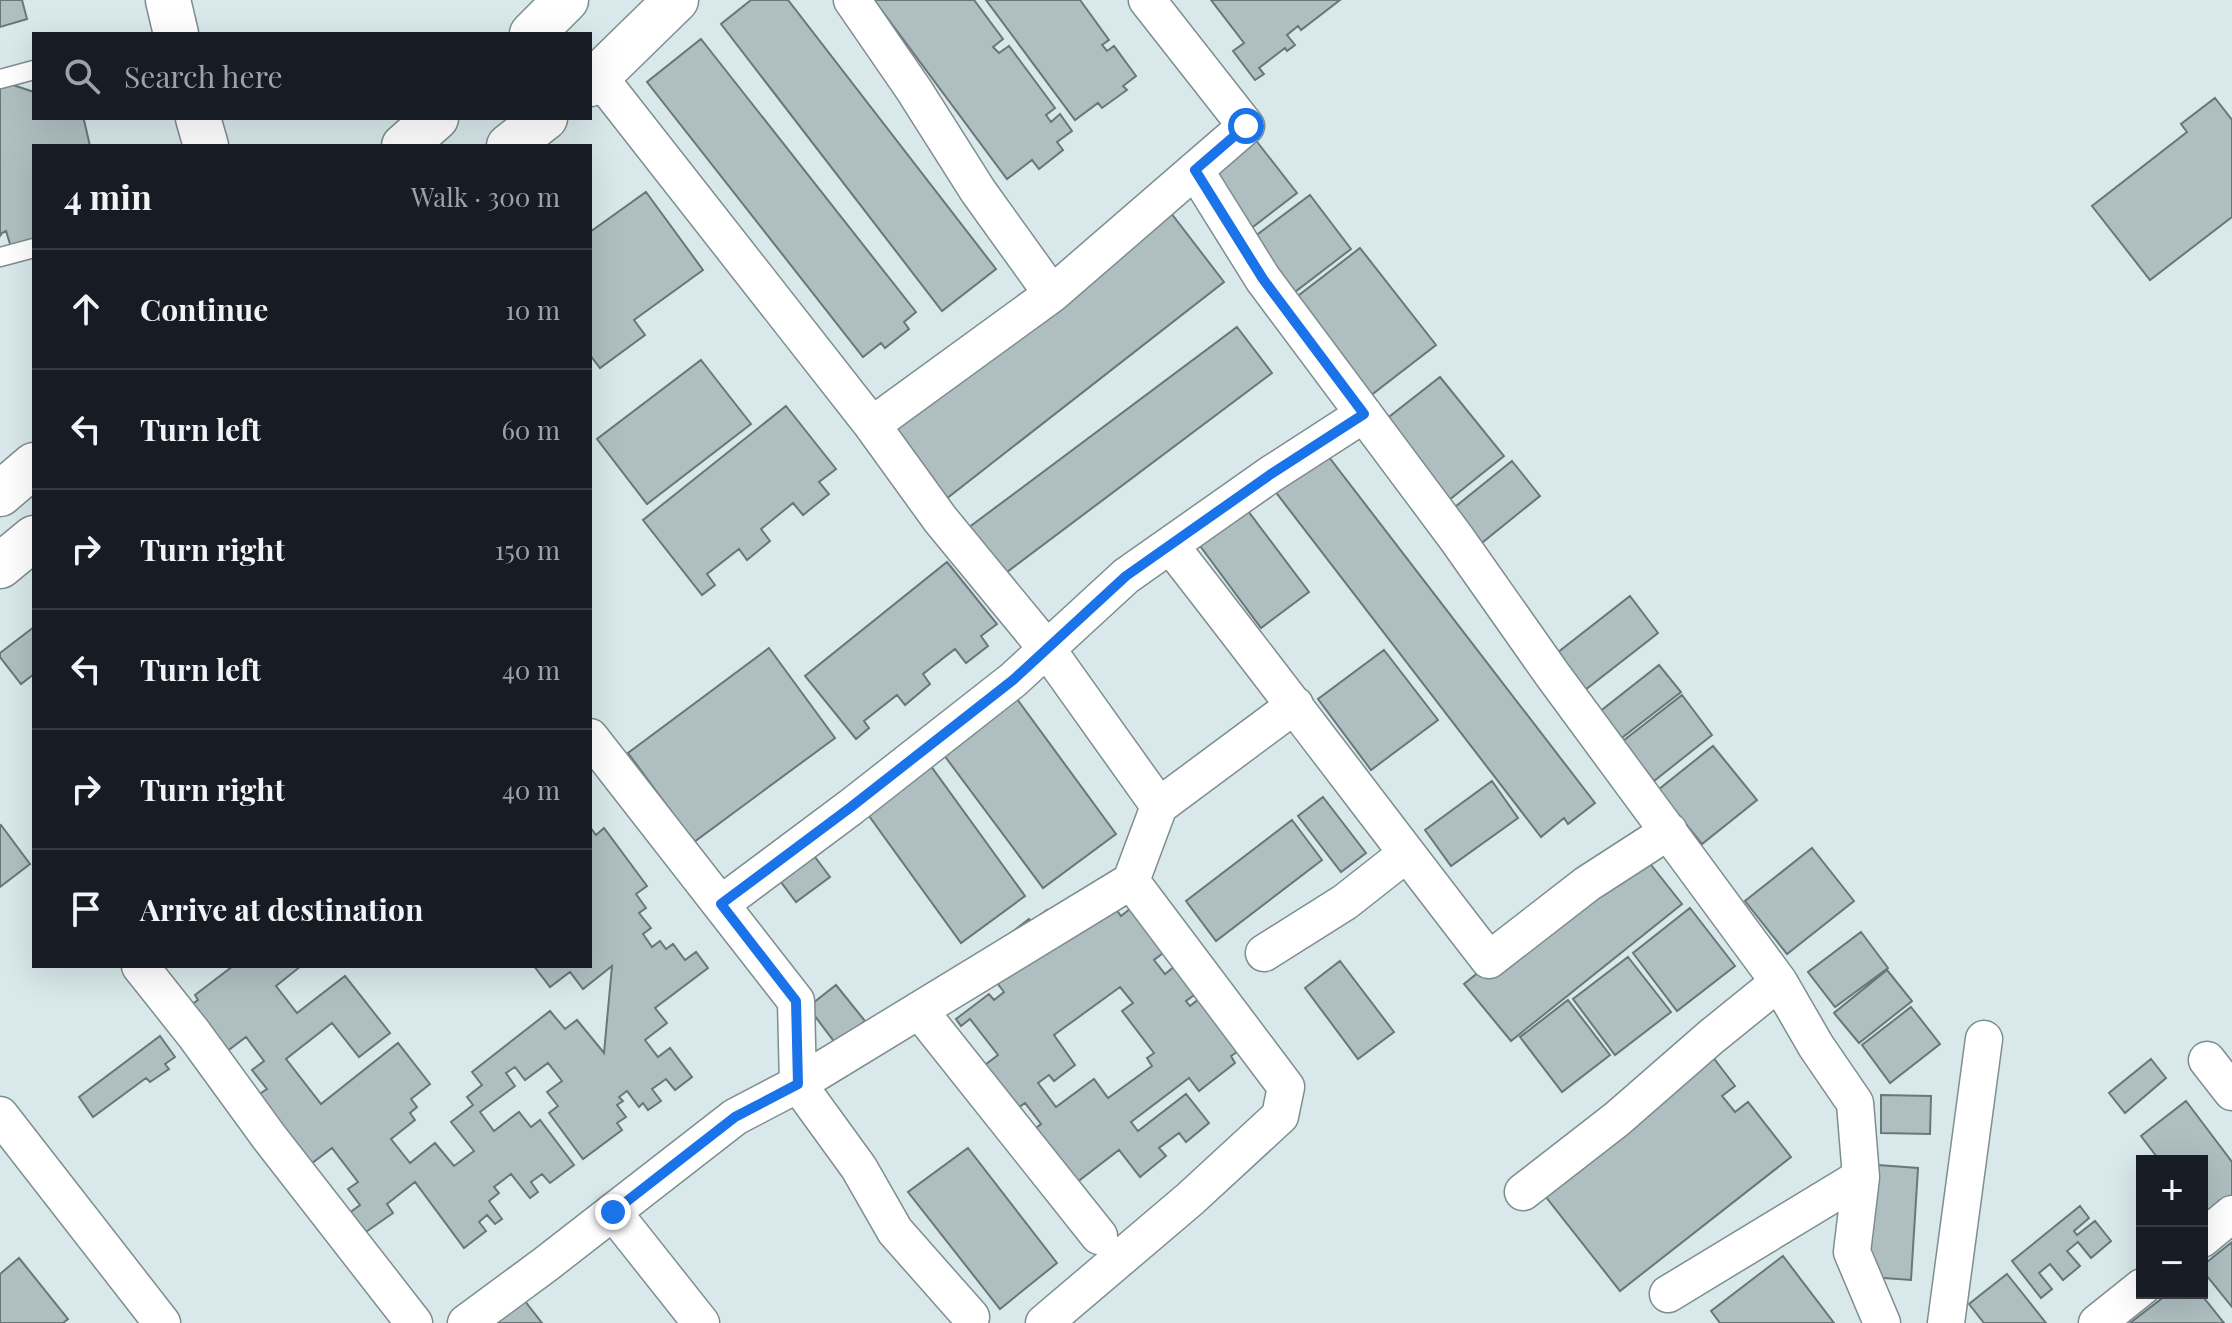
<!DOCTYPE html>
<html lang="en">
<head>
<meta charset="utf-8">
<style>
	:root { --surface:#171b24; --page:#20242c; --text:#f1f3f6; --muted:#9ea1a6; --line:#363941 }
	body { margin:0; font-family:"Playfair Display",serif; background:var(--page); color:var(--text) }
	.controls { position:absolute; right:24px; bottom:24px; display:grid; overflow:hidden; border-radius:0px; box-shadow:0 8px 32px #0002 }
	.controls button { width:72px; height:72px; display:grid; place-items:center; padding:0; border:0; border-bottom:2px solid var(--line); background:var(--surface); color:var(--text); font:40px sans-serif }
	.stop { position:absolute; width:24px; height:24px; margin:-18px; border:6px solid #1a73e8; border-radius:50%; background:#fff }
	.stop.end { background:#1a73e8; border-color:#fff; box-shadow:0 2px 8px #0008 }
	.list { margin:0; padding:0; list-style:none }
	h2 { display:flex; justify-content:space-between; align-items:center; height:104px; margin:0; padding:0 32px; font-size:34px }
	h2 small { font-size:26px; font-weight:400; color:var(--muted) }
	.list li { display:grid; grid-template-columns:52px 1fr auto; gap:24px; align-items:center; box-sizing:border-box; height:120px; padding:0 32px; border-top:2px solid var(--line) }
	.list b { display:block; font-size:30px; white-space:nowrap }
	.list em { font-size:26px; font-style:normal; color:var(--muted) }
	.icon { flex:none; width:44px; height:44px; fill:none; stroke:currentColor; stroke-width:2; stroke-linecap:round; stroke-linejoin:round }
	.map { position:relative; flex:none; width:2232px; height:1323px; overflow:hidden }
	.search { position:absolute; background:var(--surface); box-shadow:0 8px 32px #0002; left:32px; top:32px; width:560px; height:88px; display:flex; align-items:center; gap:20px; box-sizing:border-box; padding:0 28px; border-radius:0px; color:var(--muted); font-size:30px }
	.panel { position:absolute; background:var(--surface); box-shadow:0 8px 32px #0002; left:32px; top:144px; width:560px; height:824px; border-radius:0px }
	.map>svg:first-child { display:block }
	.building { fill:#afbfc1; stroke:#69777a; stroke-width:2; fill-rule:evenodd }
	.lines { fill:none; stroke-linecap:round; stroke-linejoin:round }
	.lane-casing { stroke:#7e8d8f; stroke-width:21 }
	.street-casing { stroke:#7e8d8f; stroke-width:39 }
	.secondary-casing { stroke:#7e8d8f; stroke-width:47 }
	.lane { stroke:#fff; stroke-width:18 }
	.street { stroke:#fff; stroke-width:36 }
	.secondary { stroke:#fff; stroke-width:44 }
	.route { stroke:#1a73e8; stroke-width:10 }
</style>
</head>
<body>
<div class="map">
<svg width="2232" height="1323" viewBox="0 0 2232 1323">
	<rect width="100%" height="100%" fill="#d8e8eb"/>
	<path class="building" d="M0,0H22L27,19L0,27Z
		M751,0H788L996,269L942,311L721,24Z
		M874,0H974L1003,39L993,47L999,53L1009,46L1055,108L1046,115L1051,122L1060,114L1072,131L1057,142L1063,150L1039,169L1032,160L1007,179Z
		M986,0H1080L1109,40L1102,45L1107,51L1114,46L1136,76L1123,86L1127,90L1102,108L1098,103L1075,120Z
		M1211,0H1340L1301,30L1298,26L1287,35L1295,45L1287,51L1285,48L1259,68L1264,74L1255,80L1233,51L1244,43Z
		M701,39L916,312L904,322L909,329L885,348L881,343L863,357L647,82Z
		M7,83L34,92V118H82L84,120L90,146H34V243L11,247L6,231L2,233L0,236V85Z
		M2215,98L2232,120V217L2150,280L2092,206L2187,132L2181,124Z
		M1247,129L1297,193L1245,233L1195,170Z
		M646,192L703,270L634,320L645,335L600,368L590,355V232Z
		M1310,195L1351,249L1291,295L1250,240Z
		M1171,213L1224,282L946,499L892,431Z
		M1360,248L1436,345L1370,396L1294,299Z
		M1237,327L1272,373L999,578L964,531Z
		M701,360L751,424L647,504L597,439Z
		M1440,377L1504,456L1444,504L1380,424Z
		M786,406L836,469L819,482L829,494L803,515L793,503L761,529L770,541L747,560L739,549L707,574L715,585L702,595L643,520Z
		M1312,435L1595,803L1568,824L1564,818L1541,837L1261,473Z
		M1512,461L1540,496L1478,546L1450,511Z
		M1236,495L1309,592L1261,628L1189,531Z
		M947,562L997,624L981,636L988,646L966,663L955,649L923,674L930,684L905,705L897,695L864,721L869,728L856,739L805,676Z
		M1630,596L1658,633L1585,690L1557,653Z
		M34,627V674L21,684L0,657V653Z
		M769,648L835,738L694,842L628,753Z
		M1384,650L1438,720L1371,770L1318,699Z
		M1659,665L1681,692L1619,740L1598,713Z
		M1006,684L1116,834L1043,888L932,739Z
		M1682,695L1712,735L1654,781L1623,741Z
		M1713,746L1757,800L1702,844L1658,790Z
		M920,751L1025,896L961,943L856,798Z
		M1492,781L1518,818L1451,866L1425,830Z
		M1323,797L1366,853L1341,872L1298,816Z
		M1292,820L1322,860L1216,941L1186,901Z
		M1,825L30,864L0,887V826Z
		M590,827L596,835L604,828L647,886L636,894L646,908L639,913L651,928L643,934L652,947L660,941L666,949L673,944L685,960L696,952L708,968L655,1008L667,1023L645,1040L658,1057L670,1048L692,1077L675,1090L666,1079L652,1089L661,1101L648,1110L643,1103L639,1107L627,1091L619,1097L623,1101L617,1105L626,1117L617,1123L622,1130L583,1159L549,1113L558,1106L547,1092L562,1081L548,1063L525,1080L515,1067L506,1073L515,1086L480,1112L494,1131L519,1112L531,1127L540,1120L574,1165L550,1183L542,1174L531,1182L538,1192L530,1198L511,1174L494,1187L499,1193L489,1201L502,1219L495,1224L487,1215L479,1222L486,1231L464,1248L415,1182L387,1204L393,1213L363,1234L348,1214L360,1205L348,1189L358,1182L332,1148L307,1167L255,1097L267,1089L252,1070L264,1061L246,1037L222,1055L188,1007L198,1000L195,995L233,966H301L276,986L297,1013L345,976L390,1033L359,1057L332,1023L286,1059L321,1104L398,1043L430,1084L411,1099L417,1107L410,1113L415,1120L391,1139L410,1163L435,1143L454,1166L474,1151L451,1122L473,1105L467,1097L482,1085L472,1072L550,1011L565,1029L577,1020L604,1053L612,966L583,989L570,972L550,987L534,966H590Z
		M803,841L830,877L796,902L769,866Z
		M1636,846L1682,904L1511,1041L1464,984Z
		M1812,848L1854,901L1787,954L1745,901Z
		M1110,901L1121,916L1130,909L1163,953L1154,960L1165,974L1175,966L1197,993L1186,1001L1190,1006L1200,998L1240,1050L1231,1056L1235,1063L1199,1091L1189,1078L1131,1122L1138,1131L1186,1094L1209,1123L1186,1142L1179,1133L1159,1148L1166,1156L1140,1177L1119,1150L1072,1186L1031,1132L1041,1124L1025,1103L1014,1111L981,1068L998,1055L970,1019L961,1026L956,1019L989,994L994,1000L1004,992L978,958L1029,919L1031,922L1047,910L1067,935ZM1120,987L1133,1003L1122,1011L1154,1053L1147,1058L1152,1066L1108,1098L1094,1079L1056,1107L1038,1083L1049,1075L1054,1081L1075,1065L1054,1035Z
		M1690,908L1735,966L1677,1011L1633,953Z
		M1861,932L1888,968L1835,1007L1808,972Z
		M1628,957L1671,1012L1615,1055L1573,999Z
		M1340,961L1394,1032L1358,1059L1305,988Z
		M1887,970L1912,1001L1859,1043L1834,1013Z
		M836,985L865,1021L836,1044L808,1007Z
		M1568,1000L1610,1055L1562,1092L1520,1037Z
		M1911,1007L1940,1044L1890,1083L1862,1045Z
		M160,1036L175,1057L165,1064L169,1069L150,1082L146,1078L93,1117L79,1097Z
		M1709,1052L1735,1086L1722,1096L1735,1112L1748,1102L1791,1157L1620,1291L1538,1187Z
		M2151,1059L2166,1078L2125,1113L2109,1093Z
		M1881,1095L1931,1096L1930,1134L1881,1133Z
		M2186,1101L2232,1162V1198L2202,1216V1161H2160L2141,1136Z
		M968,1148L1057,1263L1000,1309L908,1192Z
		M1864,1164L1918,1168L1911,1280L1856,1276Z
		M2080,1206L2089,1218L2074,1231L2077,1235L2095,1221L2111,1241L2091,1258L2078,1242L2067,1251L2080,1266L2063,1280L2050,1264L2039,1273L2052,1289L2041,1298L2012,1261Z
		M2232,1242V1307L2202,1270V1266Z
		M1783,1256L1834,1323H1720L1711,1311Z
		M19,1258L68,1319L63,1323H0V1274Z
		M2007,1274L2046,1323H1984L1969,1304Z
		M514,1287L542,1323H468Z
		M2169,1293H2200L2224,1323H2130Z"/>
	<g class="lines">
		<defs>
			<path id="lane" d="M0,79L34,70
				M0,257L34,248"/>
			<path id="street" d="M852,0L914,90L978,191L1052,294
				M599,77L872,425L940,519L1047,649L1159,806L1295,705
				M1195,170L1263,279L1457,539L1552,674L1779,982L1816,1046L1855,1103L1861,1177L1852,1252L1882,1323
				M872,425L1052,294L1246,126L1147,0
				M1170,545C1278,683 1382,822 1489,960L1587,884L1669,831
				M721,904L851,807L1013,680L1126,576L1271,474L1364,414
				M1264,953L1345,902L1406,854
				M140,966L194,1034L269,1137L414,1323
				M919,1010L1099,1236
				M2207,1060L2232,1092
				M0,1115L162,1323
				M1523,1192L1617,1119L1711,1037L1779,982
				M613,1212L701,1323
				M2202,1239L2232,1214
				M1668,1294L1861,1177
				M971,1317L895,1231L859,1168L798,1084L1131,881L1159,806
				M466,1323L546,1264L735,1117L798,1084L796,1001L590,737
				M1044,1323L1190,1199L1280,1116L1286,1087L1131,881
				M1946,1323L1984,1039
				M2097,1323L2142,1287"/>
			<path id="secondary" d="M168,0L176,34
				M532,34L566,0
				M590,84L676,0
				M198,118L206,146
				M404,146L436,118
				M509,146L545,118
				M0,494L34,465
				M0,566L34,538"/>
		</defs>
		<use href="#lane" class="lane-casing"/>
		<use href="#street" class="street-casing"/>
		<use href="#secondary" class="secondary-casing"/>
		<use href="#lane" class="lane"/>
		<use href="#street" class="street"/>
		<use href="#secondary" class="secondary"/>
	</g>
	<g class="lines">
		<path class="route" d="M613,1212L735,1117L798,1084L796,1001L721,904L851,807L1013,680L1126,576L1271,474L1364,414L1263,279L1195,170L1246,126"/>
	</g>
</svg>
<div class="controls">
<button>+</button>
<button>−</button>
</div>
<div class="stop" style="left:1246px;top:126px"></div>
<div class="stop end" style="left:613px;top:1212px"></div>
<div class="search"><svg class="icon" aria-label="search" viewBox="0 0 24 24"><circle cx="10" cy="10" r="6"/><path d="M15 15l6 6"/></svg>Search here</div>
<section class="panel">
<h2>4 min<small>Walk · 300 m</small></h2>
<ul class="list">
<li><svg class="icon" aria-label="ahead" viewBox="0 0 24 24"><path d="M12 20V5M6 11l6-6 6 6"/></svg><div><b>Continue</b></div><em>10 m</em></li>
<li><svg class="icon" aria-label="left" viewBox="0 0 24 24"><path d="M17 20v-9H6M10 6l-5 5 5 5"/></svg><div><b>Turn left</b></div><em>60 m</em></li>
<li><svg class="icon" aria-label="right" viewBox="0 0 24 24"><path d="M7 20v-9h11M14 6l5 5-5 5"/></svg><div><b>Turn right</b></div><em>150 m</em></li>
<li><svg class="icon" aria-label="left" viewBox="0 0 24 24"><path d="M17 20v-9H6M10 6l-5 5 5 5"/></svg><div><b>Turn left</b></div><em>40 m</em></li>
<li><svg class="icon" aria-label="right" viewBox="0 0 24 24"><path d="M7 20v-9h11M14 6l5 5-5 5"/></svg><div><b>Turn right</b></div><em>40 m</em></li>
<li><svg class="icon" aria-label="arrive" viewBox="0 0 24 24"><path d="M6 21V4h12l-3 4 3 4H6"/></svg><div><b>Arrive at destination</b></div></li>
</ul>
</section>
</div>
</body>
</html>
